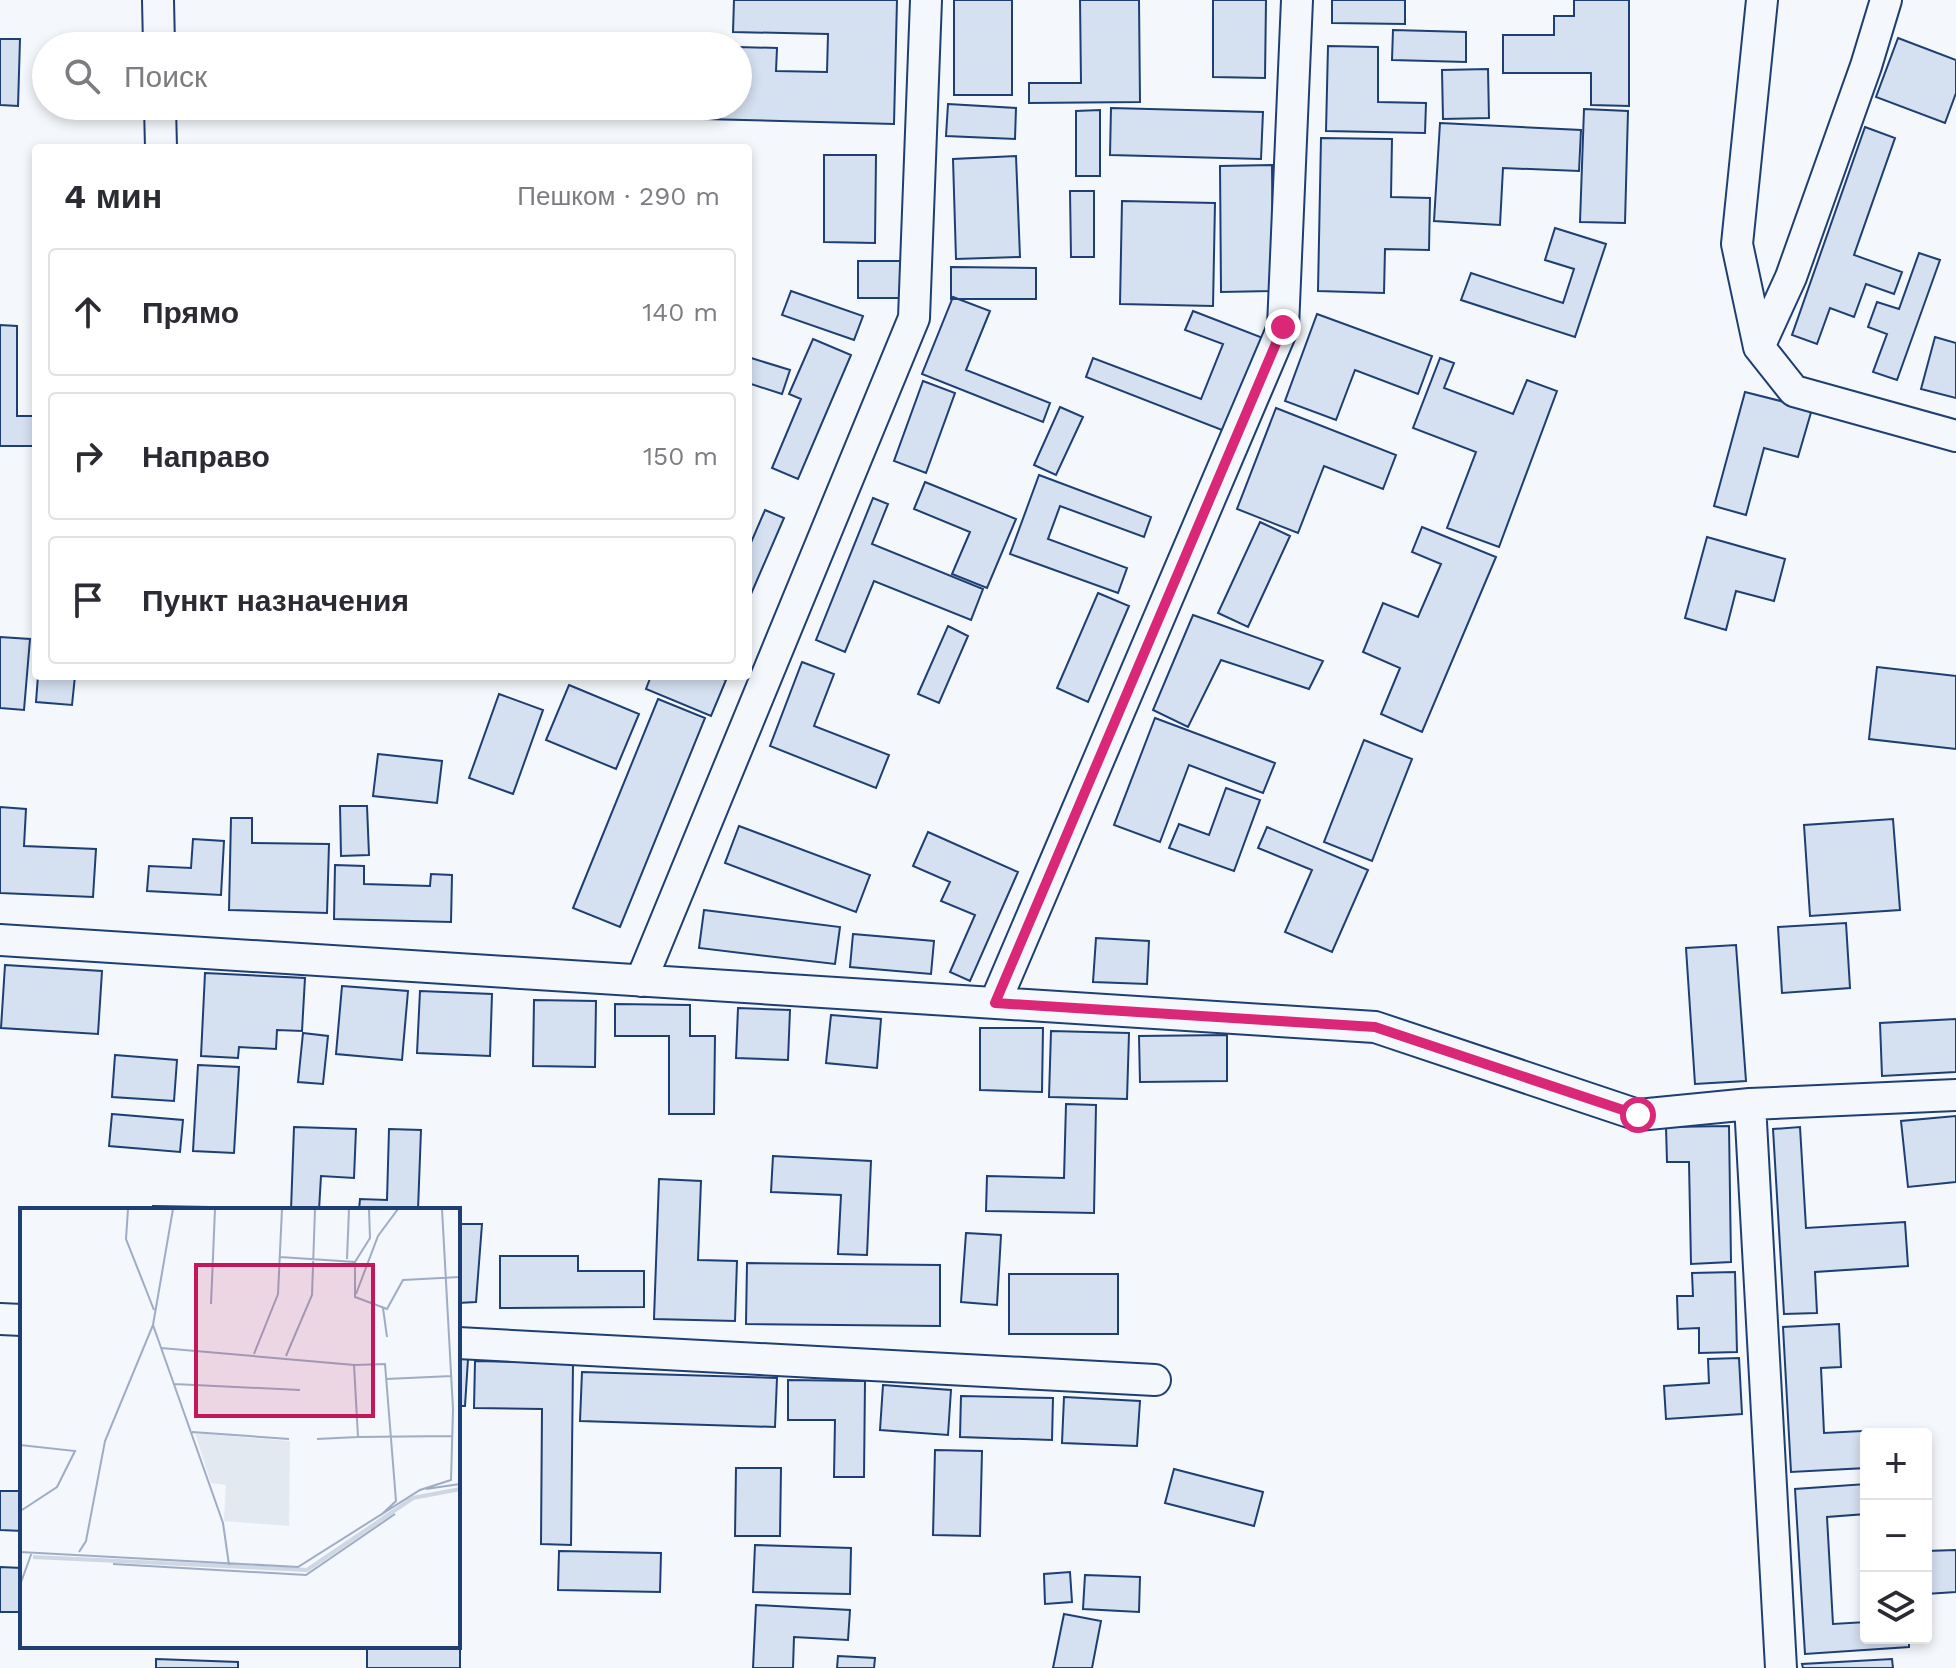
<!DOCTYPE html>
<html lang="ru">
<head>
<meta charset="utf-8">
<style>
	:root { --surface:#fff; --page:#f7f7f7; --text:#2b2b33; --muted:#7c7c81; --line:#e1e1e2 }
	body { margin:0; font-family:"Work Sans",sans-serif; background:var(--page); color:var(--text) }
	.controls { position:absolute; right:24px; bottom:24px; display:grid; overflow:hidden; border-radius:8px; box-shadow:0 4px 12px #0003 }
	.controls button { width:72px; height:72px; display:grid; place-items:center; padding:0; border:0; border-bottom:2px solid var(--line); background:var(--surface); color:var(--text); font:40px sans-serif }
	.stop { position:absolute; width:24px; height:24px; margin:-18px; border:6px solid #db2777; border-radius:50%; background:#fff }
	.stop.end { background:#db2777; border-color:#fff; box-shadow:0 2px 8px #0008 }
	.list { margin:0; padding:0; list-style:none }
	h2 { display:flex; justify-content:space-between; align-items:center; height:104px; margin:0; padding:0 32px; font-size:34px }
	h2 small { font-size:26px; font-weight:400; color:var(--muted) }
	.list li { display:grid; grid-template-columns:52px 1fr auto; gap:24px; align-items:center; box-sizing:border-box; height:128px; margin:0 16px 16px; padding:0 16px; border:2px solid var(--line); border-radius:8px }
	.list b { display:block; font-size:30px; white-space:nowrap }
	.list em { font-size:26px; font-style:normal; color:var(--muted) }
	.icon { flex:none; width:44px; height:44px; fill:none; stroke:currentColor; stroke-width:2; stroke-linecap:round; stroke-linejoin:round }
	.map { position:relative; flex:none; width:1956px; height:1668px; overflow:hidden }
	.search { position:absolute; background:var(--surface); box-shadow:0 4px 12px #0003; left:32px; top:32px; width:720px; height:88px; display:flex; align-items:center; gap:20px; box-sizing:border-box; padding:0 28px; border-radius:44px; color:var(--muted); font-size:30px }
	.panel { position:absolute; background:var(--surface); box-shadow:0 4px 12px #0003; left:32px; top:144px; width:720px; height:536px; border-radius:8px }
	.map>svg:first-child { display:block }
	.building { fill:#d5e0f0; stroke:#1d3f73; stroke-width:2 }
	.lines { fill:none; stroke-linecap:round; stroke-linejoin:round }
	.minor-casing { stroke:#1d3f73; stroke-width:34 }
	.minor { stroke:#f4f7fb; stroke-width:30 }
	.route { stroke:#db2777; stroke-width:10 }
	.inset-river { fill:none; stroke:#cfd7e4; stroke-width:4 }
	.inset-road { fill:none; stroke:#9eadc5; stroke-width:2 }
	.view { fill:#c2185b; fill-opacity:0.15; stroke:#c2185b; stroke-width:4 }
	.inset-edge { fill:none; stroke:#1d3f73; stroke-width:4 }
</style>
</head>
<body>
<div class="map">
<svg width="1956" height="1668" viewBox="0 0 1956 1668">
	<rect width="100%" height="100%" fill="#f4f7fb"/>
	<path class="building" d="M734,0H897L894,124L703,119V106H738V47L777,48L776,71L827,72L828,34L733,32Z
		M954,0H1012V95H954Z
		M1080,0H1139L1140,102L1029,103V83H1081Z
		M1213,0H1266L1265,78L1213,77Z
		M1332,0H1405V24L1332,23Z
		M1574,0H1629V106L1591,105V73H1503V35H1554V16H1574Z
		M1393,30L1466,32V62L1392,60Z
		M1898,38L1956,60V93L1945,123L1876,97Z
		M0,39H20L18,106L0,105Z
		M1328,46L1378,47V102L1426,103L1425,133L1326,131Z
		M1488,69L1489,118L1443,119L1442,70Z
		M948,104L1016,108L1015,139L946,136Z
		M1111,108L1263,112L1261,159L1110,155Z
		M1584,109L1628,111L1625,223L1580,222Z
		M1100,110V176H1076V111Z
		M1440,123L1581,130L1579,171L1503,168L1500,225L1434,221Z
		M1865,127L1895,138L1854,255L1902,272L1894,294L1866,284L1854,317L1830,308L1817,344L1792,335Z
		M1321,138L1392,139L1391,197L1430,198L1429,250L1385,249L1384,293L1318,291Z
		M824,155H876L875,243L824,242Z
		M1016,156L1020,257L956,259L953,159Z
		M1272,165L1273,291L1221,292L1220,166Z
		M1070,191H1094V257H1071Z
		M1122,201L1215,203L1213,306L1120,304Z
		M1555,228L1606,244L1575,337L1461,300L1471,273L1563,303L1574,269L1545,260Z
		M1919,253L1940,260L1897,380L1873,372L1887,334L1868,327L1877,302L1899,309Z
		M858,261H901V298H858Z
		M951,267L1036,268V299H951Z
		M791,291L863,316L854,340L782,315Z
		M953,297L990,311L966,370L1050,403L1043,422L922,374Z
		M1193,311L1263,338L1227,432L1086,377L1093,358L1201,399L1223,344L1185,330Z
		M1317,314L1432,356L1418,394L1355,370L1336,420L1285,401Z
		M0,325L17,326V416H36V446H0Z
		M1935,337L1956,343V398L1921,389Z
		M813,339L851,355L798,479L772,468L801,399L789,394Z
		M748,357L790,370L782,394L748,383Z
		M1440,358L1454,363L1444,388L1513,414L1527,380L1557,391L1499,547L1447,528L1476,452L1413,428Z
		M923,381L955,393L926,473L894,461Z
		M1745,392L1812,409L1798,457L1764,448L1746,515L1714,506Z
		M1060,407L1083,417L1056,475L1034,465Z
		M1276,408L1396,455L1383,489L1324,466L1298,533L1237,509Z
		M1039,475L1151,517L1144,537L1060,506L1048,539L1127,568L1118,593L1010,554Z
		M925,482L1016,519L987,588L952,574L970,532L914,509Z
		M873,498L888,504L872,544L983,589L971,620L874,581L845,652L816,640Z
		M765,510L784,518L748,601V544L750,545Z
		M1260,522L1290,536L1248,627L1218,613Z
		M1422,527L1496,557L1422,732L1381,714L1400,668L1363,652L1383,603L1418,617L1441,564L1412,552Z
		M1707,537L1785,559L1774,601L1736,591L1726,630L1685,618Z
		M1098,593L1129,606L1088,702L1057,688Z
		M1193,615L1323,661L1309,689L1221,660L1188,727L1153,710Z
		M948,626L968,636L939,703L918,694Z
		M0,637L30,639L24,710L0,708Z
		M802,662L834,674L814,726L889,755L876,788L770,746Z
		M1877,667L1956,676V749L1869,739Z
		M38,676H75L72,705L36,702Z
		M651,676H715L726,680L711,716L646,689Z
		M569,685L639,714L616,769L546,740Z
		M499,694L543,710L513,794L469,778Z
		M658,699L705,718L620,927L573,908Z
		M1155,718L1275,763L1263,793L1189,765L1160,842L1114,825Z
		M1364,740L1412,759L1372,861L1324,842Z
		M378,754L442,761L437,803L373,796Z
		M1226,788L1260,800L1234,871L1169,848L1179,824L1209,835Z
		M340,806H367L369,855L341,856Z
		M0,807L26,809L24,846L96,849L93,897L0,893Z
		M231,818H252V843L329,844L327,913L229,910Z
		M1893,819L1900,910L1810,916L1804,825Z
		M739,826L870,875L856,912L725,863Z
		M1267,827L1368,870L1332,952L1285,932L1312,870L1258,848Z
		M928,832L1018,872L970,981L950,972L975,915L941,901L950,882L913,866Z
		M193,839L224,841L221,895L147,891L149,866L191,868Z
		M335,865L364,866V884L430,886L431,874L452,875L451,922L334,919Z
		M704,910L840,927L835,964L699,948Z
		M1846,923L1850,988L1782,993L1778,927Z
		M853,934L934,941L931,974L850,967Z
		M1096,938L1149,941L1147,984L1093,982Z
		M1736,945L1746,1081L1695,1084L1686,948Z
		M5,965L102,971L98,1034L1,1028Z
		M205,973L305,978L302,1031L277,1030L276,1049L239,1047L238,1058L201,1056Z
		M342,986L408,991L402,1060L336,1054Z
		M420,991L492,994L490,1056L417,1053Z
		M534,1000L596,1001L595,1067L533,1066Z
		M615,1004L690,1005V1036H715L714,1114H669V1036H615Z
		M738,1008L790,1010L788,1060L736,1058Z
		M831,1015L881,1019L877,1068L826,1063Z
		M1956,1019V1072L1882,1076L1880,1023Z
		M980,1028H1043L1042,1092L980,1090Z
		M1051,1031L1129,1033L1127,1099L1049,1097Z
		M303,1033L328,1036L323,1084L298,1082Z
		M1227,1035V1081L1140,1082L1139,1036Z
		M115,1055L177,1060L174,1101L112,1097Z
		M198,1065L239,1067L234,1153L193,1151Z
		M1066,1104L1096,1105L1094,1213L986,1211L987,1176L1064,1178Z
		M112,1114L183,1120L180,1152L109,1146Z
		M1956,1116V1182L1908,1187L1901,1121Z
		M1729,1126L1731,1262L1691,1264L1689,1162H1667L1666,1127Z
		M294,1127L356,1129L354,1178L321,1176L319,1210H291Z
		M1800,1127L1806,1228L1905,1222L1908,1266L1815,1272L1817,1313L1784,1314L1773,1129Z
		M389,1129L421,1130L418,1210H359L360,1199L387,1200Z
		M773,1156L871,1161L867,1255L838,1254L841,1195L771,1192Z
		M659,1179L701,1181L698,1260L737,1261L735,1321L654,1319Z
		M153,1206L210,1207V1210H153Z
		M458,1224H482L476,1302L458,1303Z
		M966,1233L1001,1235L997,1305L961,1302Z
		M500,1256H578V1271H644V1307L500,1308Z
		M747,1263L940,1265V1326L746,1324Z
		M1735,1272L1737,1352L1699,1353V1328L1678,1329L1677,1296H1693L1692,1273Z
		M1009,1274H1118V1334H1009Z
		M1839,1324L1841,1367L1821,1368L1824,1433L1882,1430V1434H1866V1468L1791,1472L1783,1327Z
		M458,1358L468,1359L465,1406H458Z
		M1739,1358L1742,1414L1666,1419L1664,1386L1709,1383L1708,1359Z
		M475,1361L573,1363L571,1545L541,1544L542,1409L474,1408Z
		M582,1372L777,1378L775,1427L580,1421Z
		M788,1380L865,1381L864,1477H834L835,1420H788Z
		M883,1385L951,1390L948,1435L880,1430Z
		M961,1396L1053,1398L1052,1440L960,1437Z
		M1064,1397L1140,1401L1137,1446L1062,1443Z
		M935,1450L982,1451L980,1536L933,1535Z
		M736,1468H781L780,1536H735Z
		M1174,1469L1263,1492L1254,1526L1165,1503Z
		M1866,1484V1514L1827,1517L1833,1624L1866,1622V1638H1909V1647L1805,1654L1795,1489Z
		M0,1491H22V1531L0,1530Z
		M755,1545L851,1548L850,1594L753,1592Z
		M1956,1550V1592L1926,1594V1551Z
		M559,1551L661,1553L660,1592L558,1590Z
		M0,1567L22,1568V1612H0Z
		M1070,1572L1072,1602L1045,1604L1044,1574Z
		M1085,1575L1140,1577L1139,1612L1083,1609Z
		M756,1605L850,1610L848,1640L794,1637L793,1668H753Z
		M1064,1614L1101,1621L1092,1668H1053Z
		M458,1642H460V1668H367V1646H458Z
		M156,1646H226V1649Z
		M838,1656L875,1658L874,1668H837Z
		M156,1659L238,1662V1668H156Z
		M1892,1659L1893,1668H1803L1802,1664Z"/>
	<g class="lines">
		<defs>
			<path id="minor" d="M158,0L159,46
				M1762,0L1737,244L1759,347L1794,391L1956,436
				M160,106L161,148
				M1759,347L1791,277L1866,66L1886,0
				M0,940L1375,1027L1638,1115L1750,1104L1781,1668
				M641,981L914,318L926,0
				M995,1003L1283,327L1297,0
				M1750,1104L1956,1095
				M0,1319L22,1320
				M458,1343L1155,1380"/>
		</defs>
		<use href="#minor" class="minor-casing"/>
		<use href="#minor" class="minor"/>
	</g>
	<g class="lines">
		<path class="route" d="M1283,327L995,1003L1375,1027L1638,1115"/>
	</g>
	<g transform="translate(20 1208)">
		<rect width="440" height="440" fill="#f4f7fb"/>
		<path d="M175,225L270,233L269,318L204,313L206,277L191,275Z" fill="#e3e9f0"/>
		<path class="inset-river" d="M13,349L287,362L393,290L440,281"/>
		<path class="inset-road" d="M108,1L106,31L134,102M260,49L335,54V89L367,101L383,72L440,69M327,51L329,1M335,54L350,30L349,1M336,86L358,28L378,1M191,96L195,1M363,100L367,129M133,117L203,315L209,357M141,140L334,157L338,229L432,228M234,146L258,86L262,1M266,148L292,87L295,1M334,157L365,156L376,293L361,307M366,171L432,168M154,176L280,182M172,224L269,231M297,231L338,229M0,237L55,243L37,279L2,302M406,281L440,276M0,344L278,359L400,282L431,272L433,201L422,1M59,344L66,333L85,233L133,117L153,1M93,356L286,367L375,306M0,377L12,344"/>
		<path class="view" d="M176,57H353V208H176Z"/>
		<rect width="440" height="440" class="inset-edge"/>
	</g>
</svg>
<div class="controls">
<button>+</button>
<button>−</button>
<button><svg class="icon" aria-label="layers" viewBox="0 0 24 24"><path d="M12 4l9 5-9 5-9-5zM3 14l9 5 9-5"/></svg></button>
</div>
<div class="stop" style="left:1638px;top:1115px"></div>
<div class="stop end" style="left:1283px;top:327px"></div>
<div class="search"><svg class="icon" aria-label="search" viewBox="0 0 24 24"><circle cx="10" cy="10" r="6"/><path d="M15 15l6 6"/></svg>Поиск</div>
<section class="panel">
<h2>4 мин<small>Пешком · 290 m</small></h2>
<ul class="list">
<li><svg class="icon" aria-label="ahead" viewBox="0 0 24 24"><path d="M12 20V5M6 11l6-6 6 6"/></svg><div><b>Прямо</b></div><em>140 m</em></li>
<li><svg class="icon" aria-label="right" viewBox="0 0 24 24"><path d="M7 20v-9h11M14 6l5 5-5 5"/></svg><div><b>Направо</b></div><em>150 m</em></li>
<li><svg class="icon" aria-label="arrive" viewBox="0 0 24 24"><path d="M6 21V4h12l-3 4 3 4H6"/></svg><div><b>Пункт назначения</b></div></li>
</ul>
</section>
</div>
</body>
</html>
